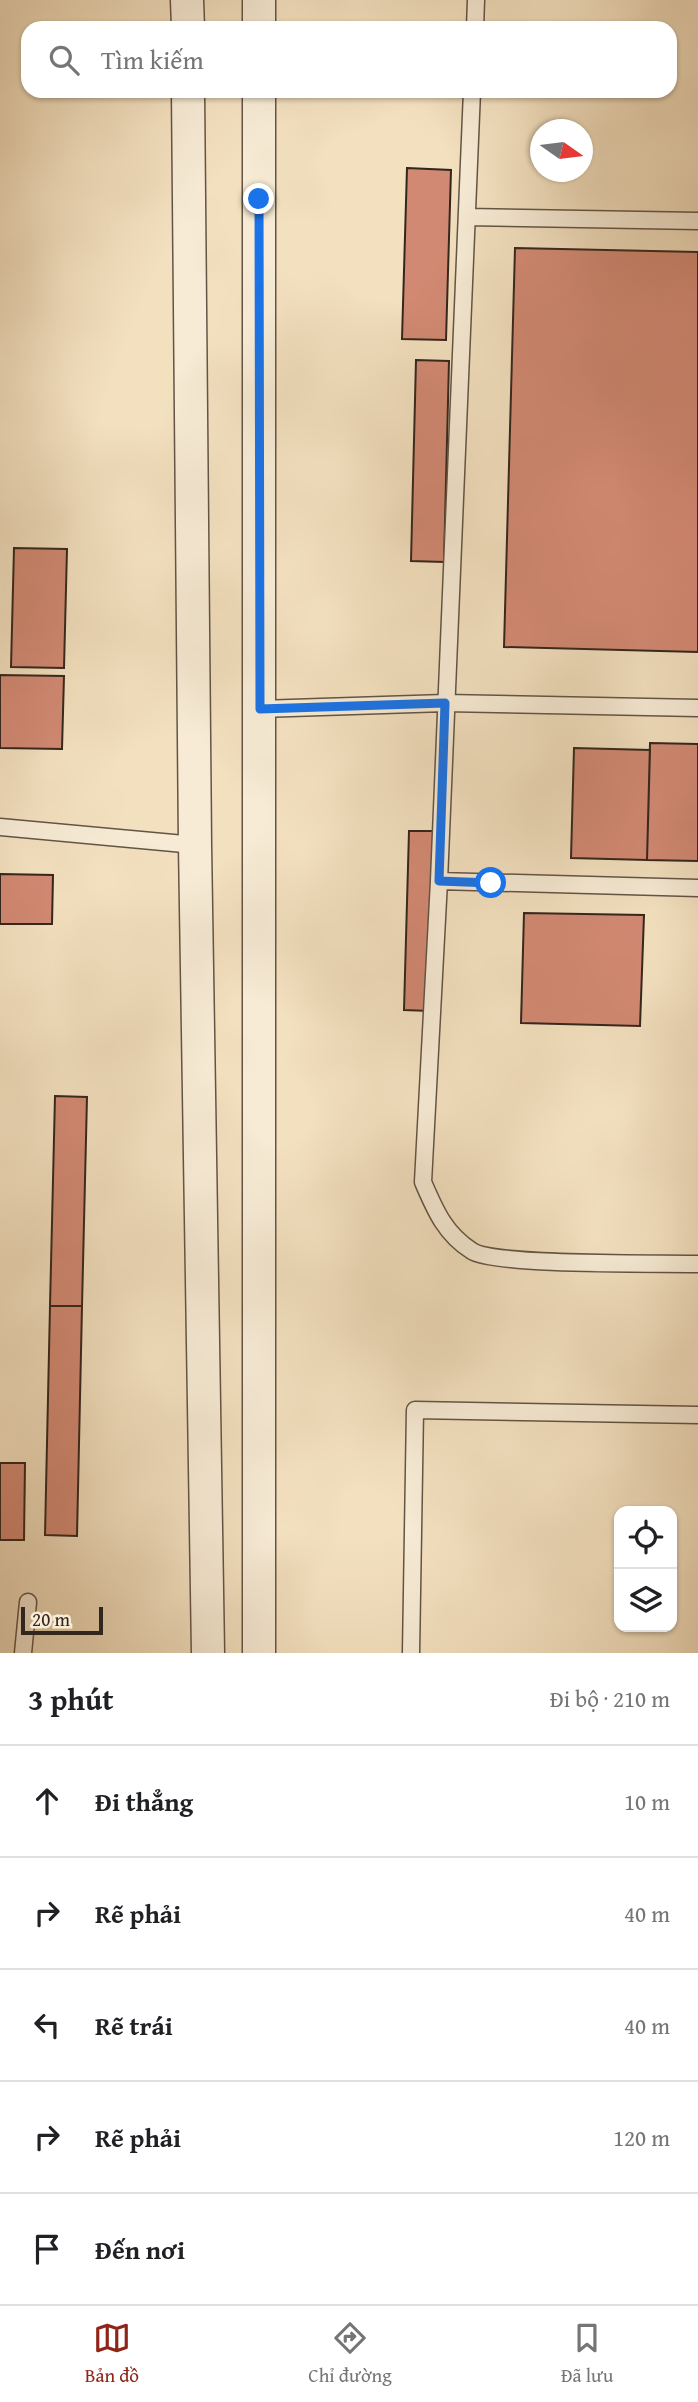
<!DOCTYPE html>
<html lang="vi">
<head>
<meta charset="utf-8">
<style>
	:root { --surface:#fff; --page:#f6f6f6; --text:#202124; --muted:#757577; --line:#e0e0e0; --accent:#8f2418 }
	body { margin:0; font-family:"Gentium Book Plus",serif; background:var(--page); color:var(--text) }
	.controls { position:absolute; right:21px; bottom:21px; display:grid; overflow:hidden; border-radius:14px; box-shadow:0 2px 5px #0004 }
	.controls button { width:63px; height:63px; display:grid; place-items:center; padding:0; border:0; border-bottom:2px solid var(--line); background:var(--surface); color:var(--text); font:35px sans-serif }
	.compass { position:absolute; left:530px; top:119px; width:63px; height:63px; border-radius:50%; background:var(--surface); box-shadow:0 2px 5px #0004; rotate:104deg }
	.scale { position:absolute; left:21px; bottom:18px; width:82px; box-sizing:border-box; padding-left:7px; border:4px solid #33261d; border-top:0; font-size:19px; line-height:24px; white-space:nowrap; color:#33261d; -webkit-text-stroke:5px #f7ebd5; paint-order:stroke }
	.stop { position:absolute; width:21px; height:21px; margin:-16px; border:5px solid #1a73e8; border-radius:50%; background:#fff }
	.stop.end { background:#1a73e8; border-color:#fff; box-shadow:0 2px 7px #0008 }
	.list { margin:0; padding:0; list-style:none }
	h2 { display:flex; justify-content:space-between; align-items:center; height:91px; margin:0; padding:0 28px; font-size:30px }
	h2 small { font-size:23px; font-weight:400; color:var(--muted) }
	.list li { display:grid; grid-template-columns:46px 1fr auto; gap:21px; align-items:center; box-sizing:border-box; height:112px; padding:0 28px; border-top:2px solid var(--line) }
	.list b { display:block; font-size:26px; white-space:nowrap }
	.list em { font-size:23px; font-style:normal; color:var(--muted) }
	.icon { flex:none; width:38px; height:38px; fill:none; stroke:currentColor; stroke-width:2; stroke-linecap:round; stroke-linejoin:round }
	.map { position:relative; flex:none; width:698px; height:1653px; overflow:hidden }
	.search { position:absolute; background:var(--surface); box-shadow:0 2px 5px #0004; left:21px; right:21px; top:21px; height:77px; display:flex; align-items:center; gap:18px; box-sizing:border-box; padding:0 24px; border-radius:21px; color:var(--muted); font-size:26px }
	.sheet { height:651px; background:var(--surface) }
	nav { display:flex; justify-content:space-around; align-items:center; box-sizing:border-box; height:98px; border-top:2px solid var(--line); background:var(--surface); font-size:19px; color:var(--muted) }
	nav a { display:grid; justify-items:center; gap:4px }
	nav .on { color:var(--accent) }
	.map>svg:first-child { display:block }
	.building { fill:#d28973; stroke:#33261d; stroke-width:2 }
	.lines { fill:none; stroke-linecap:round; stroke-linejoin:round }
	.service-casing { stroke:#635446; stroke-width:19 }
	.minor-casing { stroke:#635446; stroke-width:35 }
	.service { stroke:#f7ebd5; stroke-width:16 }
	.minor { stroke:#f7ebd5; stroke-width:32 }
	.route { stroke:#1a73e8; stroke-width:9 }
</style>
</head>
<body>
<div class="map">
<svg width="698" height="1653" viewBox="0 0 698 1653">
	<rect width="100%" height="100%" fill="#f3e0bf"/>
	<filter id="stains"><feTurbulence type="fractalNoise" baseFrequency=".00286" numOctaves="4"/><feColorMatrix values="0 0 0 0 .2 0 0 0 0 .09 0 0 0 0 .02 0 0 0 .5 -.17"/></filter>
	<radialGradient id="worn" r=".72"><stop offset=".6" stop-color="#630" stop-opacity="0"/><stop offset="1" stop-color="#630" stop-opacity=".3"/></radialGradient>
	<path class="building" d="M407,168L451,170L446,340L402,339Z
		M515,248L698,252V652L504,647Z
		M416,360L449,361L444,562L411,561Z
		M14,548L67,549L64,668L11,667Z
		M0,675L64,676L62,749L0,748Z
		M650,743L698,744V861L647,860Z
		M574,748L650,750L647,860L571,858Z
		M409,831H435L430,1011L404,1010Z
		M0,874L53,875L52,924H0Z
		M524,913L644,915L640,1026L521,1023Z
		M55,1096L87,1097L82,1306H50Z
		M50,1306H82L77,1536L45,1535Z
		M0,1463H25L24,1540H0Z"/>
	<g class="lines">
		<defs>
			<path id="service" d="M475,28L476,0
				M472,91L439,881L423,1182C435,1210 445,1234 472,1251C495,1266 660,1263 698,1264
				M467,217L698,221
				M260,709L445,703L698,708
				M0,827L195,845
				M439,881L698,888
				M23,1653L28,1602
				M411,1653L415,1410L698,1415"/>
			<path id="minor" d="M187,0L188,28
				M259,0V28
				M188,91L195,845L208,1653
				M259,1653V91"/>
		</defs>
		<use href="#service" class="service-casing"/>
		<use href="#minor" class="minor-casing"/>
		<use href="#service" class="service"/>
		<use href="#minor" class="minor"/>
	</g>
	<g class="lines">
		<path class="route" d="M259,199L260,709L445,703L439,881L491,883"/>
	</g>
	<rect width="100%" height="100%" filter="url(#stains)"/>
	<rect width="100%" height="100%" fill="url(#worn)"/>
</svg>
<div class="controls">
<button><svg class="icon" aria-label="locate" viewBox="0 0 24 24"><circle cx="12" cy="12" r="6"/><path d="M12 2v4M12 18v4M2 12h4M18 12h4"/></svg></button>
<button><svg class="icon" aria-label="layers" viewBox="0 0 24 24"><path d="M12 4l9 5-9 5-9-5zM3 14l9 5 9-5"/></svg></button>
</div>
<svg class="compass" viewBox="-18 -18 36 36"><path d="M0-13l5 13h-10z" fill="#e53935"/><path d="M0 13l5-13h-10z" fill="#757577"/></svg>
<div class="scale">20 m</div>
<div class="stop" style="left:491px;top:883px"></div>
<div class="stop end" style="left:259px;top:199px"></div>
<div class="search"><svg class="icon" aria-label="search" viewBox="0 0 24 24"><circle cx="10" cy="10" r="6"/><path d="M15 15l6 6"/></svg>Tìm kiếm</div>
</div>
<section class="sheet">
<h2>3 phút<small>Đi bộ · 210 m</small></h2>
<ul class="list">
<li><svg class="icon" aria-label="ahead" viewBox="0 0 24 24"><path d="M12 20V5M6 11l6-6 6 6"/></svg><div><b>Đi thẳng</b></div><em>10 m</em></li>
<li><svg class="icon" aria-label="right" viewBox="0 0 24 24"><path d="M7 20v-9h11M14 6l5 5-5 5"/></svg><div><b>Rẽ phải</b></div><em>40 m</em></li>
<li><svg class="icon" aria-label="left" viewBox="0 0 24 24"><path d="M17 20v-9H6M10 6l-5 5 5 5"/></svg><div><b>Rẽ trái</b></div><em>40 m</em></li>
<li><svg class="icon" aria-label="right" viewBox="0 0 24 24"><path d="M7 20v-9h11M14 6l5 5-5 5"/></svg><div><b>Rẽ phải</b></div><em>120 m</em></li>
<li><svg class="icon" aria-label="arrive" viewBox="0 0 24 24"><path d="M6 21V4h12l-3 4 3 4H6"/></svg><div><b>Đến nơi</b></div></li>
</ul>
</section>
<nav>
<a class="on"><svg class="icon" aria-label="map" viewBox="0 0 24 24"><path d="M3 6l6-2 6 2 6-2v14l-6 2-6-2-6 2zM9 4v14M15 6v14"/></svg>Bản đồ</a>
<a><svg class="icon" aria-label="directions" viewBox="0 0 24 24"><path d="M12 3l9 9-9 9-9-9zM9 14v-3h6M13 9l2 2-2 2"/></svg>Chỉ đường</a>
<a><svg class="icon" aria-label="saved" viewBox="0 0 24 24"><path d="M7 4h10v16l-5-4-5 4z"/></svg>Đã lưu</a>
</nav>
</body>
</html>
